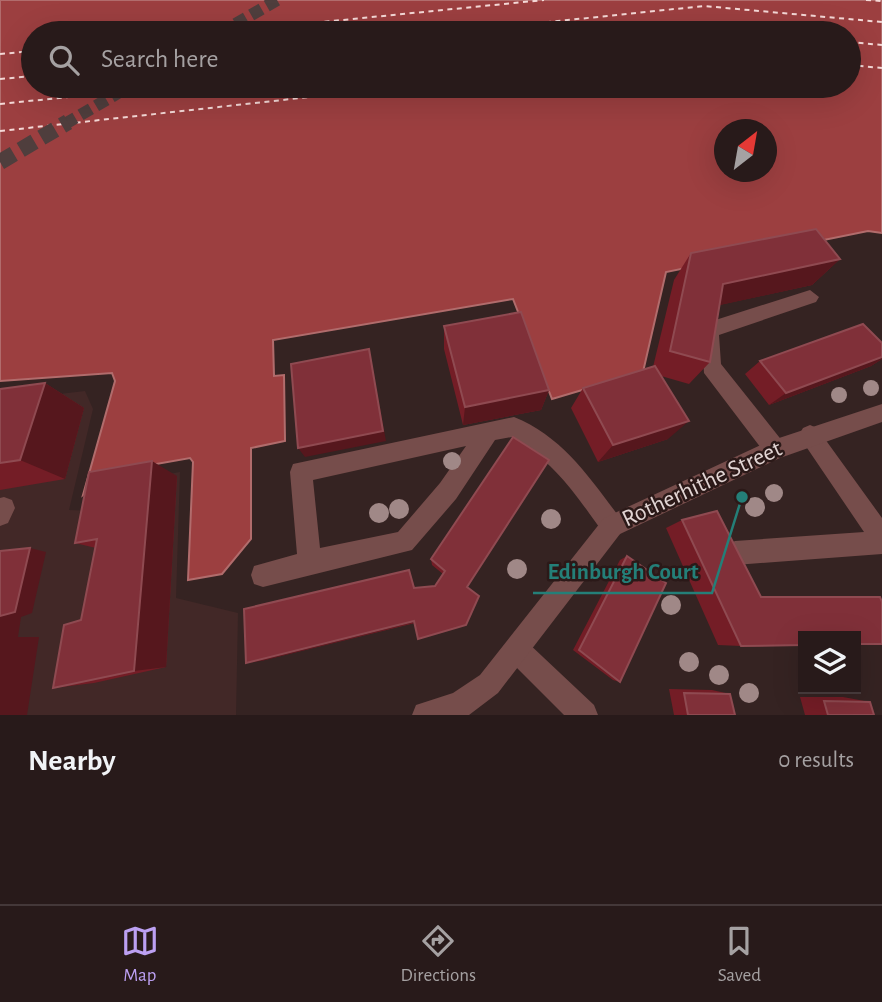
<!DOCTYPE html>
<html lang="en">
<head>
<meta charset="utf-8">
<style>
	:root { --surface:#281a1a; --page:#342727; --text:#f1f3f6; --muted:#a5a1a2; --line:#443839; --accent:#bca0f2 }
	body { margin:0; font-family:"Alegreya Sans",sans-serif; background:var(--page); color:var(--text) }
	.controls { position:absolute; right:21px; bottom:21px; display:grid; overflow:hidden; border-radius:0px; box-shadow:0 7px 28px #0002 }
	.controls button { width:63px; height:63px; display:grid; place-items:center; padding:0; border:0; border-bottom:2px solid var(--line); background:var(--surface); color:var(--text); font:35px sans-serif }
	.compass { position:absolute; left:714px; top:119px; width:63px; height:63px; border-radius:50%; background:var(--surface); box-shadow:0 7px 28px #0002; rotate:31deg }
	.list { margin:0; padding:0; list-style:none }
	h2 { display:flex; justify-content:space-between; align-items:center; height:91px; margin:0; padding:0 28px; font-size:30px }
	h2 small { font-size:23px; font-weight:400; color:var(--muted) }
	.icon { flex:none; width:38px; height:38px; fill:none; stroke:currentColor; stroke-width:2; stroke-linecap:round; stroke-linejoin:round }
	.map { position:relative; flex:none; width:882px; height:715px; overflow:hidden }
	.search { position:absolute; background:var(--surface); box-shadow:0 7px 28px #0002; left:21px; right:21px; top:21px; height:77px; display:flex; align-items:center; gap:18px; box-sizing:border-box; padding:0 24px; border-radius:38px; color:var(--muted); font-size:26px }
	.sheet { height:189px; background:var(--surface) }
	nav { display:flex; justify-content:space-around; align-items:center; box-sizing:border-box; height:98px; border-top:2px solid var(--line); background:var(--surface); font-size:19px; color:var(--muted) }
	nav a { display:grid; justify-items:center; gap:4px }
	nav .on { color:var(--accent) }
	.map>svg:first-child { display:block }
	.built { fill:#422827 }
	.water { fill:#9c3f40; stroke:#b16c6c; stroke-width:2; fill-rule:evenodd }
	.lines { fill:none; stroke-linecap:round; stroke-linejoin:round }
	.ferry { stroke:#f5d9d7; stroke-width:2; stroke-dasharray:5 4.5; stroke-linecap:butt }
	.primary-tunnel-far1 { stroke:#4f3e3d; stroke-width:12; stroke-dasharray:12 6; stroke-linecap:butt }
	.primary-tunnel { stroke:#4f3e3d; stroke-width:16; stroke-dasharray:16 8; stroke-linecap:butt }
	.minor { fill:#764d4b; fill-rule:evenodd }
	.tertiary { fill:#764d4b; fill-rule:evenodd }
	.tree { fill:#a08887 }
	.wall { fill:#741d26 }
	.shaded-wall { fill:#56171d }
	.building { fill:#803039; stroke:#8f4a51; stroke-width:2 }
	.labels { text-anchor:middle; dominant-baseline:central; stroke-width:5; stroke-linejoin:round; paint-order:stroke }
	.near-street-label { font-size:24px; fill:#e1d4d3; stroke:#2b1918 }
	.leader { fill:none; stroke:#247f78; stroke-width:2.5 }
	.callout-dot { fill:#247f78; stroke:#2b1918; stroke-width:2.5 }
	.callout-label { font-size:23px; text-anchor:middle; font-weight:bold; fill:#247f78; stroke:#2b1918; stroke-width:5; stroke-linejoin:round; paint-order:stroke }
</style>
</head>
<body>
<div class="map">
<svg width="882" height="715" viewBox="0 0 882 715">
	<rect width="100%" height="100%" fill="#352322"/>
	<path class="built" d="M85,391L93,409L69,510L96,511L113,484L180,472L176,598L238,613L236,715H0V401Z"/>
	<path class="water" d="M0,0H882V233L868,231L666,272L643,372L552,399L513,299L273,340L274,376L284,375L285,441L251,448V539L222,574L188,580L193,462L190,458L111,472L83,495L115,381L112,373L0,381ZM33,33H849V86H33ZM724,130H766V172H724Z"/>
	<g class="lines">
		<path class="ferry" d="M866,0L882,1
			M211,33L544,0
			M442,33L704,6L882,22
			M676,33L712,29L753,33
			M849,42L882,45
			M0,54L33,51
			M849,65L882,68
			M0,79L33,76
			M0,104L177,86
			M0,131L410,86"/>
		<path class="primary-tunnel-far1" d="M220,33L277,0
			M65,124L130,86"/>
		<path class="primary-tunnel" d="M0,162L68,122"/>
		<path class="minor" d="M810,290L819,297L816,302L719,335L721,364L783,442L786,449L783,456L775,459L767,456L704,373L701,330L703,324Z
			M514,417C562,436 590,478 620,518L624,526L620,534L612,538L604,534C574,492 557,465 512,437L495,440L456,499L412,550L263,587L254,584L251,575L254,566L297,554L290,472L293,464ZM466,446L440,483L398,532L320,548L313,480Z
			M810,425L817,428L882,518V554L735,565L727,561L723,553L727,545L735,541L864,532L803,442L799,435L803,428Z
			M4,497L12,500L15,508L8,523L0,526V498Z
			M517,637L526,641L594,705L598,715H564L508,659L504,650L508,641Z"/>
		<path class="tertiary" d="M882,404V422L780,458L620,534L498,693L469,715H412L416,705L453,693L480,675L604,518L767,442Z"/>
	</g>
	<g class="tree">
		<circle cx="871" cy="388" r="8"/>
		<circle cx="839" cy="395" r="8"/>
		<circle cx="452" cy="461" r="9"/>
		<circle cx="774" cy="493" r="9"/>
		<circle cx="755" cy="507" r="10"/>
		<circle cx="399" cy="509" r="10"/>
		<circle cx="379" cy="513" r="10"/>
		<circle cx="551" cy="519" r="10"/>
		<circle cx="517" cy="569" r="10"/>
		<circle cx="671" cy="605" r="10"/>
		<circle cx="689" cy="662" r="10"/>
		<circle cx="719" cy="675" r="10"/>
		<circle cx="749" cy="693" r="10"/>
	</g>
	<path class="wall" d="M691,253L840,259L812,285L719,305L710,362L689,384L661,376L668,439L598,462L571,408L583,388L653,367L674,280Z
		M444,326L549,390L541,410L463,425L444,349Z
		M882,343V359L871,366L769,405L745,374L760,361Z
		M45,383L84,408L65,479L0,490V389Z
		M549,460L415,623L261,661L409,570L415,588L435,586L443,574L432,565L431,559Z
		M177,476L166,667L94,683L53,688L81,620L96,548L75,543Z
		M682,520L741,646L718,645L666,528Z
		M627,556L620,682L613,680L573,650L620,560Z
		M669,689L712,690L730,694L735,715H674Z
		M800,697H843L870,702L874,715H805Z"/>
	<path class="shaded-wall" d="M840,259L812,285L702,309L723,284Z
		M369,349L386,441L305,457L298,448Z
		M882,357V359L871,366L769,405L786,393Z
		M45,383L84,408L65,479L20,460Z
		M549,390L541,410L463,425L465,407Z
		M689,421L668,439L598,462L613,445Z
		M152,461L177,476L166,667L134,671Z
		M30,548L46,552L32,613L21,617L18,637H39L27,715H0V616Z
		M414,621L416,622L261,661L246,663Z"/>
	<path class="building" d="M816,229L840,259L723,284L710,362L670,351L691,253Z
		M521,312L549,390L465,407L444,326Z
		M863,324L882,343V357L786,393L760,361Z
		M369,349L383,431L298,448L291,364Z
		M655,366L689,421L613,445L583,388Z
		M45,383L20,460L0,463V389Z
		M513,437L549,460L467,587L479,596L466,625L418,639L414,621L246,663L244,609L409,570L414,588L435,586L445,571L431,559Z
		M152,461L134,671L53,688L64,625L81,620L97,539L75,543L89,472Z
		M717,511L761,597H880L882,602V644H856V636H803V645L741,646L682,520Z
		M30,548L15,612L0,616V551Z
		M627,556L666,583L620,682L579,650Z
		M684,693L730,694L735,715H688Z
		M824,701L870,702L874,715H828Z"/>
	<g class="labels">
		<g class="near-street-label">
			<text transform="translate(702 484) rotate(-25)">Rotherhithe Street</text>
		</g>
	</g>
	<path class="leader" d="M742 497L712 593H533"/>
	<circle class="callout-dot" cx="742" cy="497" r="7"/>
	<g class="callout-label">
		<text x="623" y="579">Edinburgh Court</text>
	</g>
</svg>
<div class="controls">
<button><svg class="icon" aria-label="layers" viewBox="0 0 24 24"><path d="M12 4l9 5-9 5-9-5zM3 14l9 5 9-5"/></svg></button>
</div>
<svg class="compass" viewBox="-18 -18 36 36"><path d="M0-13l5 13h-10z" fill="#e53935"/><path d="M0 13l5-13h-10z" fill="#a5a1a2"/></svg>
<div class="search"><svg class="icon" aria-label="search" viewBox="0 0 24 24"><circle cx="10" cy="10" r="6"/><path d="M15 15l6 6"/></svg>Search here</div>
</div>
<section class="sheet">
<h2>Nearby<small>0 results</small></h2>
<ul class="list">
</ul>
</section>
<nav>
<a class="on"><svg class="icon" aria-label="map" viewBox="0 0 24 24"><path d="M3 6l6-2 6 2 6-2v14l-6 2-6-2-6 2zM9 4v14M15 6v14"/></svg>Map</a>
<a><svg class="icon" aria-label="directions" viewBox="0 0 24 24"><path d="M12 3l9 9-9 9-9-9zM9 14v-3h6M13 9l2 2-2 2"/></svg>Directions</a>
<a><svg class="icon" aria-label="saved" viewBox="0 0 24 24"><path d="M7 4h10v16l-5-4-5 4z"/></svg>Saved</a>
</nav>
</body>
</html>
